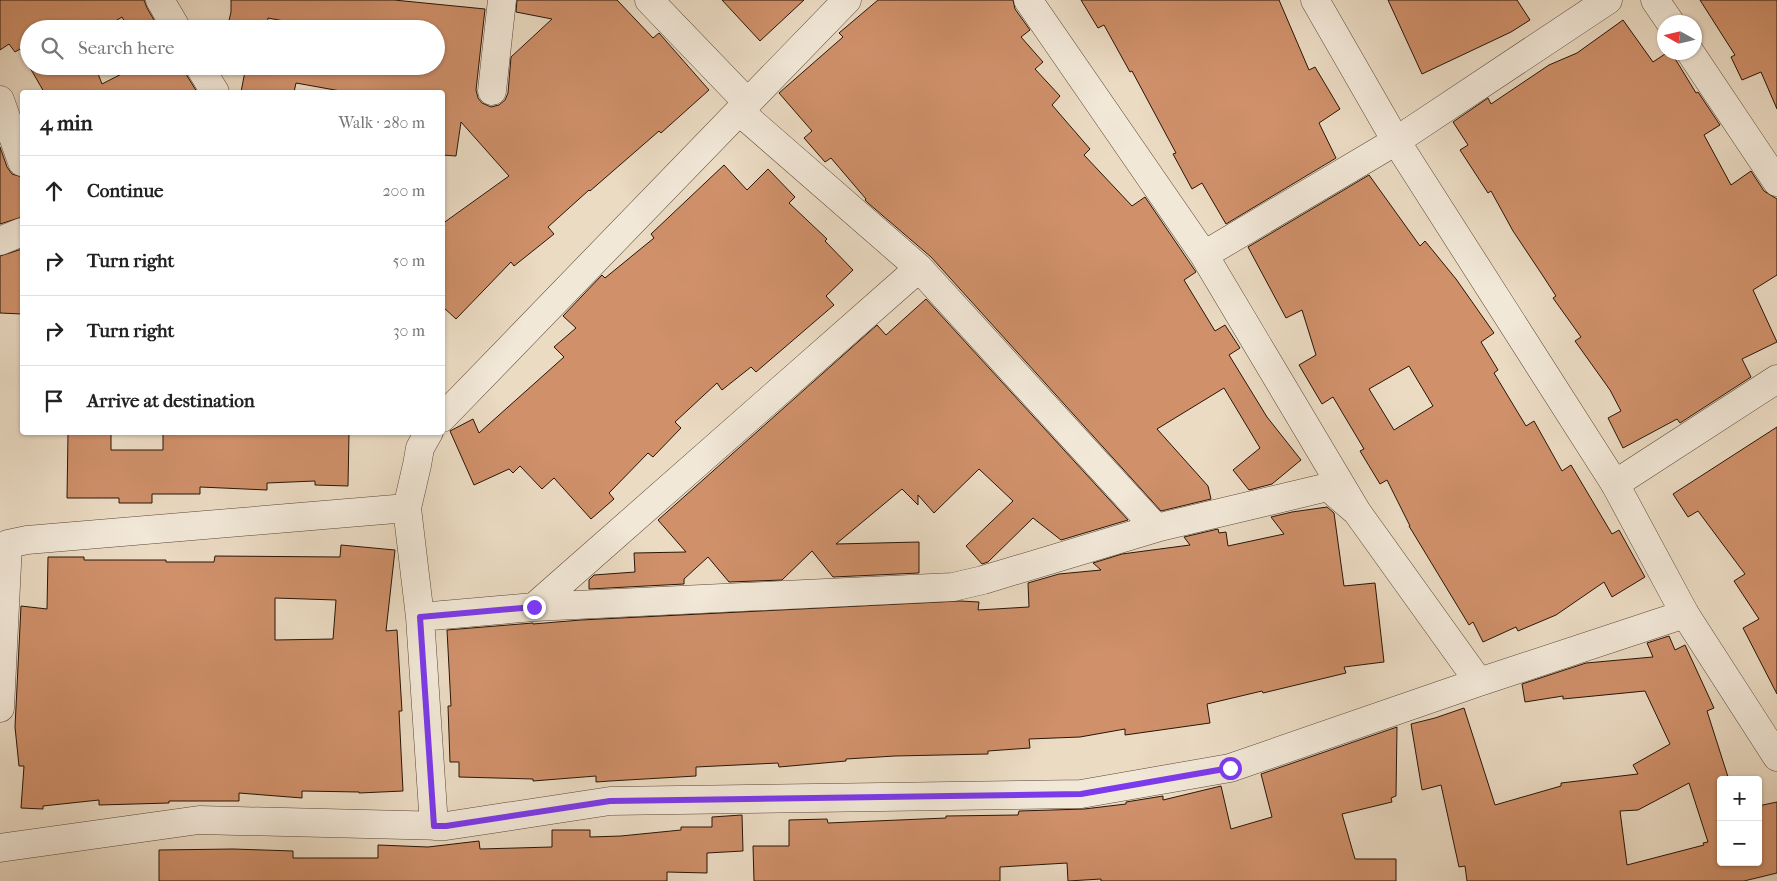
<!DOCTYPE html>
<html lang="en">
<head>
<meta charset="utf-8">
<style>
	:root { --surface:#fff; --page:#f2f2f2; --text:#222; --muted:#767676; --line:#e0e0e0 }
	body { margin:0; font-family:"IM FELL French Canon",serif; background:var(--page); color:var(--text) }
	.controls { position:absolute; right:15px; bottom:15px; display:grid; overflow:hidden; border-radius:5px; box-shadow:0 1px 4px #0004 }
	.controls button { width:45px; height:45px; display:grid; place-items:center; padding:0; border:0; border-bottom:1px solid var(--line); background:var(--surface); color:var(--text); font:25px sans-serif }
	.compass { position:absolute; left:1657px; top:15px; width:45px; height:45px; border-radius:50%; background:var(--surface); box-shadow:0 1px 4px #0004; rotate:278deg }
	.stop { position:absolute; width:15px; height:15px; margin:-11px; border:4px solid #7c3aed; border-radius:50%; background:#fff }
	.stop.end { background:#7c3aed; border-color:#fff; box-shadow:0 1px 5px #0008 }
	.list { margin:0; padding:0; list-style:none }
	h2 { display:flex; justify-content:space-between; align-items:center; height:65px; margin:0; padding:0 20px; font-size:21px }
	h2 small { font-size:16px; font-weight:400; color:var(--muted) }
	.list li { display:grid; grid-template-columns:32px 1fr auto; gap:15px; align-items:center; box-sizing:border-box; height:70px; padding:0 20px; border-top:1px solid var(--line) }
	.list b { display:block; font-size:19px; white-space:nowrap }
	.list em { font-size:16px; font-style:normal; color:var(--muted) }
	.icon { flex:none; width:28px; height:28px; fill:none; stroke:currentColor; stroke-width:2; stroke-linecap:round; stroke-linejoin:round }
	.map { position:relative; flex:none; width:1777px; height:881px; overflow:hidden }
	.search { position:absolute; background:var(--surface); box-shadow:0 1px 4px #0004; left:20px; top:20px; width:425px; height:55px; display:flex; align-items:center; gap:12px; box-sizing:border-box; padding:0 18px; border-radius:28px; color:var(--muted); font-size:19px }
	.panel { position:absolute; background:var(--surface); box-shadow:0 1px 4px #0004; left:20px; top:90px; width:425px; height:345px; border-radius:5px }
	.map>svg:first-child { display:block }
	.building { fill:#cf906a; stroke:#291507; fill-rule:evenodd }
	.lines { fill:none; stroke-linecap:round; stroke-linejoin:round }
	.minor-casing { stroke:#5a4636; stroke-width:29 }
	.tertiary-casing { stroke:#5a4636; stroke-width:29 }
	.minor { stroke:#f2e8d8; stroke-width:28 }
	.tertiary { stroke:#f2e8d8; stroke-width:28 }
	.route { stroke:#7c3aed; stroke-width:6 }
</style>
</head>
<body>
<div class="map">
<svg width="1777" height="881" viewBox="0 0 1777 881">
	<rect width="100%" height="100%" fill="#ebdbc3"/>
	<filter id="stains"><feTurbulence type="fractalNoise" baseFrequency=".004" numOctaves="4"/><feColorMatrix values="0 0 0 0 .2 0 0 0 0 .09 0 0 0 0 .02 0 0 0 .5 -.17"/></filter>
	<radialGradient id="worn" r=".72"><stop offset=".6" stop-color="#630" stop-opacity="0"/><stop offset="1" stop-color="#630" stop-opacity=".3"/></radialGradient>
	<path class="building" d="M0,0H144L147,8L154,20L140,29H129L122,17L102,29H29V65L20,49L15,52L9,44L0,50Z
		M231,0H394L485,9L476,90L478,98L482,103L491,107L499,105L505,100L508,93L511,57L552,19L516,12L517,0H617L653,38L659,33L709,90L661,133L659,131L590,191L589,190L548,227L554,234L514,266L511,262L456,319L442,306V224L509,176L461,122L456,156L442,155V92H346L296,83L294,92H241L246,66H436V29H316V27L268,18L266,29H227L231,12Z
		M722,0H804L760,41Z
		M878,0H1013L1015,9L1030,30L1021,37L1043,62L1035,69L1060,96L1052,105L1090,149L1084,155L1132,206L1145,197L1196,272L1184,280L1215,331L1225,325L1240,348L1229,355L1267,417L1301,460L1272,484L1249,490L1233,470L1260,448L1224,388L1157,429L1208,486L1211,499L1161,511L931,257L868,203L865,200L866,199L831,158L825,162L804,138L812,131L779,93L843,37L839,33Z
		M1081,0H1279L1309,70L1315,67L1340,109L1319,123L1336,158L1226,224L1202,183L1192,189L1173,154L1176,153L1132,71L1130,72L1104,25L1098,28Z
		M1388,0H1517L1530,20L1511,32L1422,74Z
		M1700,0H1777V109L1761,72L1742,80L1731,57L1735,55Z
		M1623,20L1653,62L1668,52H1671L1696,93L1698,92L1720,125L1704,135L1731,185L1751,171L1764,191L1777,199V275L1753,290L1777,342L1742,359L1751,377L1680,423L1677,419L1623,448L1608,418L1621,411L1610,390L1575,341L1581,337L1553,298L1556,296L1543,276L1513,231L1491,191L1488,193L1460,150L1468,145L1453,122L1488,98L1491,104L1549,65L1577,53Z
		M29,66H95L102,84L137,66H183L186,74L197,92H44Z
		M0,147L7,167L12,174L22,177V217L0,224Z
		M724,165L747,190L768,169L795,197L789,203L827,239L825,241L853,270L826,296L834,305L756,372L751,367L722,390L717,383L675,422L681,428L653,457L648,453L609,493L614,499L591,519L554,478L542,489L520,466L513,473L509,469L474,485L450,431L473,419L479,433L564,357L554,347L576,328L563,316L602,275L605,278L654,238L651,234Z
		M1369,175L1420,246L1425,241L1456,279L1494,333L1481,342L1498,370L1494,373L1526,426L1534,421L1562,471L1571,465L1612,534L1619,530L1645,577L1612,597L1604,582L1556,615L1518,631L1516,627L1483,642L1473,622L1469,625L1409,526H1410L1387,480L1380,484L1360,451L1364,449L1333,397L1322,404L1299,365L1316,355L1302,310L1286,318L1248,247ZM1409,366L1433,406L1394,430L1369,389Z
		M22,249V314L0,313V256Z
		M926,299L1128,520L1061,540L1033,518L988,562L982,564L966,546L1013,501L979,469L934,513L918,495V505L902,489L836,544L919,542V573L833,577L812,551L782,580L729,582L708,557L684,579V584L589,589V580L594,575L635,572L634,553L686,552L658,520L877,325L886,335Z
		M1777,427V694L1743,628L1759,619L1734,581L1745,574L1698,511L1688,517L1673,494Z
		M163,432H349L348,486L315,485V481L267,483V490L200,487V494H152V503H119V498H67L68,433H111V450H163Z
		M1327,507L1334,513L1344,586L1375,583L1384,662L1344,667L1346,673L1263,693L1262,691L1207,704L1210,723L1125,735V729L1080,737L1029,739L1030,748L988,751V754L895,756L846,759V761L779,767L778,763L696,767V776L610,781L596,782V776L533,781V779L459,777V762H450L448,706H451L447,630L533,623V624L581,620L960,601L979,602L978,610L1029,607L1028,583L1059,574L1101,570L1093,563L1122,554L1190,545L1184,537L1218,529L1219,533L1226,532L1228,546L1284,534L1271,517L1292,512Z
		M341,545L395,550L386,631L397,630L402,711H399L403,791L359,793V792L302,791V798L239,793V801H169V803L99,805V800L43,806V809L21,808L24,766H19L15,727L21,606L47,609L48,557H84V560H166V562H214L215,556L340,557ZM275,598L336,600L333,639L275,640Z
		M1669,636L1675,650L1685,645L1714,708L1707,711L1729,780H1721V862H1758V806L1777,802V873L1744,881H1467L1465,866L1459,867L1441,785L1422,790L1411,724L1435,718L1464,708L1495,805L1561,786V783L1638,774L1633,765L1670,744L1645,691L1563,699V696L1525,702L1522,684L1586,663L1653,657L1647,643ZM1689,783L1708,842L1703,843L1704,845L1627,865L1620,811L1638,810Z
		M1397,727L1396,796L1391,798L1392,802L1342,814L1355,859H1396V881H1101V879L1068,881L1067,863L1000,867V881H754L753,846H789V820L827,819L828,823L946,818V816L1018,815L1019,811L1084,809L1126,804V802L1163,796V800L1221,786L1231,829L1272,817L1261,774Z
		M742,815L743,851L707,853V873L667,872V881H159V850L233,849L293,851V858H378V845L428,847L479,841L480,849L552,847V830H590V837L621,836L681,830V827H712V817Z"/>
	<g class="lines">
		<defs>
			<path id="minor" d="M160,0L177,29
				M649,0L748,103
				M1028,0L1204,255L1357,512L1479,682
				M1655,0L1670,22
				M1690,52L1777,182
				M199,66L215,92
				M492,91L502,0
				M0,100L22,162
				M740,112L919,268L1156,528
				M0,241L22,232
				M1204,255L1396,141L1608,0
				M442,418L847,0
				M429,432L420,448L417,465L407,508L420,617L434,826
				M1615,484L1777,379
				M534,607L919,268
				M420,617L534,607L953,587L983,580L1156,528L1328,487L1357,512
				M0,708L8,544L27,540L407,508
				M0,848L199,820L446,826L610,801L1081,794L1230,768L1479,682L1685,614"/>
			<path id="tertiary" d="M1315,0L1396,141L1615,484L1685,614L1777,757"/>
		</defs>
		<use href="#minor" class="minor-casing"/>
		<use href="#tertiary" class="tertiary-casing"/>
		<use href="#minor" class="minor"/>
		<use href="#tertiary" class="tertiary"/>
	</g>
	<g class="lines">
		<path class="route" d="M534,607L420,617L434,826H446L610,801L1081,794L1230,768"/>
	</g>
	<rect width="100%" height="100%" filter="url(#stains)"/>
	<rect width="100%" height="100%" fill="url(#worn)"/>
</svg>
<div class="controls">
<button>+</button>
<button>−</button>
</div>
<svg class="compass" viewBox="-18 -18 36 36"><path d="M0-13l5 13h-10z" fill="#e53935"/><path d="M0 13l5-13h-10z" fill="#767676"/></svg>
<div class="stop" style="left:1230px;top:768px"></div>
<div class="stop end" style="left:534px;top:607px"></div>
<div class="search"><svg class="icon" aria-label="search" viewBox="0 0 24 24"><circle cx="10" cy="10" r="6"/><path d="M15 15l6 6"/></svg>Search here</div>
<section class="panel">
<h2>4 min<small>Walk · 280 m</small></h2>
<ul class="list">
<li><svg class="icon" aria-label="ahead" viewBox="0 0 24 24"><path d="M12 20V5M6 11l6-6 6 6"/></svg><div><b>Continue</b></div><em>200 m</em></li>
<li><svg class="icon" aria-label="right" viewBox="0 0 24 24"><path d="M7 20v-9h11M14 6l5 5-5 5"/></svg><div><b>Turn right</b></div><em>50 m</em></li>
<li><svg class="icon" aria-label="right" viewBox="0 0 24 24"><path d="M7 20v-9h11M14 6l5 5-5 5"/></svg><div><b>Turn right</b></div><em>30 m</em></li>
<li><svg class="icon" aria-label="arrive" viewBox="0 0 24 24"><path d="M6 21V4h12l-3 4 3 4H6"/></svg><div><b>Arrive at destination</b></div></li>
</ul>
</section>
</div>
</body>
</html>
